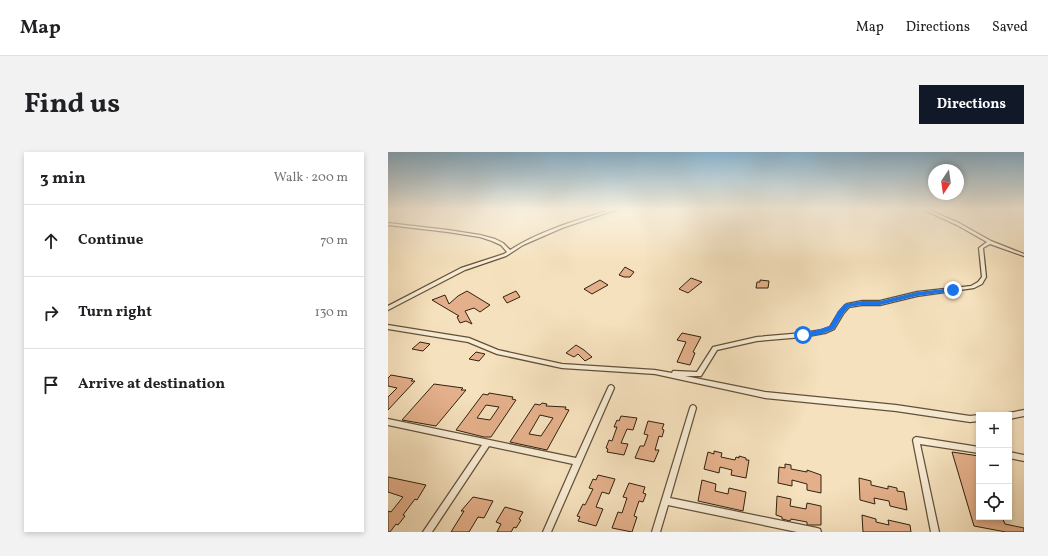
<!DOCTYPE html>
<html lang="en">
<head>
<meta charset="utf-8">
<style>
	:root { --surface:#fff; --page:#f2f2f2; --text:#202124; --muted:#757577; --line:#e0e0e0; --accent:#111827 }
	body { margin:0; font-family:Vollkorn,serif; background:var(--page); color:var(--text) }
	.controls { position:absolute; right:12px; bottom:12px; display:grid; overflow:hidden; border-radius:0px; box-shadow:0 2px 6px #0003 }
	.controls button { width:36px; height:36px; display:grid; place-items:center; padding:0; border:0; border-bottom:1px solid var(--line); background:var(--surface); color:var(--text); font:20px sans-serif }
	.compass { position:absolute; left:540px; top:12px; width:36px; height:36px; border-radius:50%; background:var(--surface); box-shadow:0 2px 6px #0003; rotate:193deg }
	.stop { position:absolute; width:12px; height:12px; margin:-9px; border:3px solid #1a73e8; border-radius:50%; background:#fff }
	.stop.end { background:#1a73e8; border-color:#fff; box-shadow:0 1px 4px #0008 }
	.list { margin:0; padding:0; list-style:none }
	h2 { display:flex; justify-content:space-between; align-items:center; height:52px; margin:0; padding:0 16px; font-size:17px }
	h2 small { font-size:13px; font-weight:400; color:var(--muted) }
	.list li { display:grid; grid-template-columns:26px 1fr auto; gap:12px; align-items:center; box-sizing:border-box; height:72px; padding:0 16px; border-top:1px solid var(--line) }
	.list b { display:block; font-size:15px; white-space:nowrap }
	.list em { font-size:13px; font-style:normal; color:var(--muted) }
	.icon { flex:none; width:22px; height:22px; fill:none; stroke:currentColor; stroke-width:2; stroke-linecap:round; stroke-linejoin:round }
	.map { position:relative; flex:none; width:636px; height:380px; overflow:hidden; border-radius:0px }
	header { display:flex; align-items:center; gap:24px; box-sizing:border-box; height:56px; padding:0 20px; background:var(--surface); border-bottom:1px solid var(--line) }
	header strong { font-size:19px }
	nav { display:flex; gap:22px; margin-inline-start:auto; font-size:14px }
	.intro { display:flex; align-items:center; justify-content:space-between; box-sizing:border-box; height:96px; padding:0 24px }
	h1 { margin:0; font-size:28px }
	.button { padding:10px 18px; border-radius:0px; background:var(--accent); color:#fff; font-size:14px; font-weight:700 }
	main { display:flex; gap:24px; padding:0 24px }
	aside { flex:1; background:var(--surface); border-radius:0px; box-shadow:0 2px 6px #0003 }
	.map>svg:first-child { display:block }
	.building { fill:#e4b08b; stroke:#32210f; fill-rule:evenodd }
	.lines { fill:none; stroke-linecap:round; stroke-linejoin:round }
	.street-casing { stroke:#63513a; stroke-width:2.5 }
	.street { fill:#f8ecd4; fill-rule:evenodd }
	.route { fill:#1a73e8 }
</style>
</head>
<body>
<header>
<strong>Map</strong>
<nav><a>Map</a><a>Directions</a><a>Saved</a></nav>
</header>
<div class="intro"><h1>Find us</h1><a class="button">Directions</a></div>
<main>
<aside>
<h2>3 min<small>Walk · 200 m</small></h2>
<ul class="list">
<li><svg class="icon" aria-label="ahead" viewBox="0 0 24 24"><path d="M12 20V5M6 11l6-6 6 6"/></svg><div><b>Continue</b></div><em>70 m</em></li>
<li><svg class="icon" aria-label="right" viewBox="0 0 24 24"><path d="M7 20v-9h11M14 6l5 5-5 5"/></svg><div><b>Turn right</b></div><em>130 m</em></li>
<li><svg class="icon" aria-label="arrive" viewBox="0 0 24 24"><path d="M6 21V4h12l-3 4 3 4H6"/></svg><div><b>Arrive at destination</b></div></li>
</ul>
</aside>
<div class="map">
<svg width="636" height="380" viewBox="0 0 636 380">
	<rect width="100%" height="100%" fill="#f5e1bd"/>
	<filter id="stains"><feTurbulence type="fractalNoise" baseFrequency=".005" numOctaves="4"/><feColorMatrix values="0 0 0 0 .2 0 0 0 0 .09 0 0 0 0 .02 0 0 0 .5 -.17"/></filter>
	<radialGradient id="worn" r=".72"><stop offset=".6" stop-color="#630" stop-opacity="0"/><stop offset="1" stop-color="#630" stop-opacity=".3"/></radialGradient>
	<path class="building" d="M237,115L246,120L242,125H236L231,123Z
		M303,126L314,130L300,141L291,137Z
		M212,128L220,133L204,142L196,137Z
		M372,128L381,129L380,136H368L369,130H372Z
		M79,139L102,153L92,160L86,156L77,159L84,172L78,169L72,171L69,165L71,164L44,148L57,143L61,152L70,144Z
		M128,139L132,145L119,151L115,145Z
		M294,181L313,185L305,200L307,201L302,213L289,210L298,190L289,188Z
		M32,190L42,192L35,199L24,197Z
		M188,193L196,198L204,205L197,209L190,202L186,205L178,201Z
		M88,200L97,202L91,209L81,207Z
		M3,223L25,227L23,229H27L0,258V245L9,236L0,234V226Z
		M46,232L75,236L73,238H78L48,274L14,268Z
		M101,241L125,245L124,247L128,248L103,285H96L68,278L95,242L100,243ZM98,253L111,255L102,268L89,266Z
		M154,251L159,252L158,254L178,255L177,257L181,258L159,298L122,290L147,252L152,253ZM152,263L165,266L153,284L141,282Z
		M233,264L249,266L245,278L239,277L233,291L240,292L236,303L219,300L220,297L218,296L221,288L224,289L229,275H226L229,268L231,269Z
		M260,269L276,272L274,277L276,278L274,285L271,284L267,298H271L266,310L247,306L252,294H256L260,283L256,282Z
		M326,299L334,301L333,305L347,308L348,305L351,306V304L358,306V308H361L358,326L343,323L344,318L332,315L331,321L316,317L320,300L326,302Z
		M564,300L591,304V365H614L617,372L636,376V380H618L586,374Z
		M397,312L403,313V317L419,320V318L433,323V341L419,338V332L404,328V334L390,331L391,315L397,316Z
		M210,323L227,327L221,342L214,340L208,355L215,357L208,374L190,369L192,365L189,364L195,352L197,353L205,337L201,336L205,327L208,328Z
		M0,325L38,333L29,348L27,347L15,363L17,364L10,373L8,372L2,380H0V359L3,360L15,345L0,340Z
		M471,326L483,329V333L500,337V334L509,336V339L516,340L519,358L502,354L501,349L486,346L487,352L472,348Z
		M314,328L328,332L327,339L340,342L341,336L358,340L355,359L310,349Z
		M241,331L257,335L255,341L258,342L255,350L251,349L246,364L249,365L244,380L224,376L230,360L234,361L239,346L235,345Z
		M389,344L403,347L402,354L418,357L419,351L433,354V373H419V370L403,367L402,369L394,367V365L388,363Z
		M85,345L105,349L96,366L90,365L81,380H63L76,359H73Z
		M117,355L135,360L131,367L133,368L128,376L126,375L123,380H109L113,372L108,370Z
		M474,363L488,367V370L501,373L500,368L522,373L523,380H475Z"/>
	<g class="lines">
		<defs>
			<path id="street" d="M226,57H230L174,76L135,93L118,104L77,118L0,158V154L73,116L116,102L119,100L113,93L104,89L92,85L60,80L0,73V71L60,78L92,83L107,87L115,91L122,98C153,78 190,68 226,57Z
				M534,57H538L571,71L603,89L636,102V104L602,92L595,96L598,125L594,132L586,136L529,144L492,153H474L461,155L455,162L446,177L437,181L415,185L369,189L329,198L313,224H297L377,240L508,253L582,264L591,263V269L582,270L508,259L377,246L267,222L174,216L109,202L80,190L0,177V173L81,186L110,198L174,212L267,218L284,221L285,219H287L309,220L325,195L369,185L415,181L434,178L442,175L451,160L457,153L459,152L474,149H492L529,140L583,134L590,130L594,125L591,96L599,90L569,73Z
				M223,233L225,234L226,236L163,380H155L185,312L101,294L44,380H35L94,293L0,273V267L188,306L220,236L221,234Z
				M305,253L307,254L308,256L282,346L429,376L432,377L433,380H409L280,353L272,380H264L302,256L303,254Z
				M636,258V264L621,267V263H618L621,261Z
				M528,285L591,295V301L532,292L551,380H543L525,288L526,286Z
				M621,300L636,303V309L621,306Z"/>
		</defs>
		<use href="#street" class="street-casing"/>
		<use href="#street" class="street"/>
	</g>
	<linearGradient id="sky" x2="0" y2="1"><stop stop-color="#8ab7d4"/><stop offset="0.52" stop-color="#faf2e1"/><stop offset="1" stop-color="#faf2e1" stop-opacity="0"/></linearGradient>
	<rect width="636" height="110" fill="url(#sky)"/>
	<path class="route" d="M565,136L567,139L529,144L492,153H474L461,155L455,162L446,177L434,182L415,186L412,183L442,174L450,159L457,152L474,149H492L529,140Z"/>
	<rect width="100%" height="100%" filter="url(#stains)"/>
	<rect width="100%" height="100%" fill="url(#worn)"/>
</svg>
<div class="controls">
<button>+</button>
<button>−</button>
<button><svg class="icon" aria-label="locate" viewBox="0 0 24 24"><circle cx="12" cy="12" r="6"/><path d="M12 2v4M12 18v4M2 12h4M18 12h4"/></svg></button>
</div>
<svg class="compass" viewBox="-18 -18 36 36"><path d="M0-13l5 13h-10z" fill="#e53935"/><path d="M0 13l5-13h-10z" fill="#757577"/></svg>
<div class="stop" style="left:415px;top:183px"></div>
<div class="stop end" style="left:565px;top:138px"></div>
</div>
</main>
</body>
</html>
